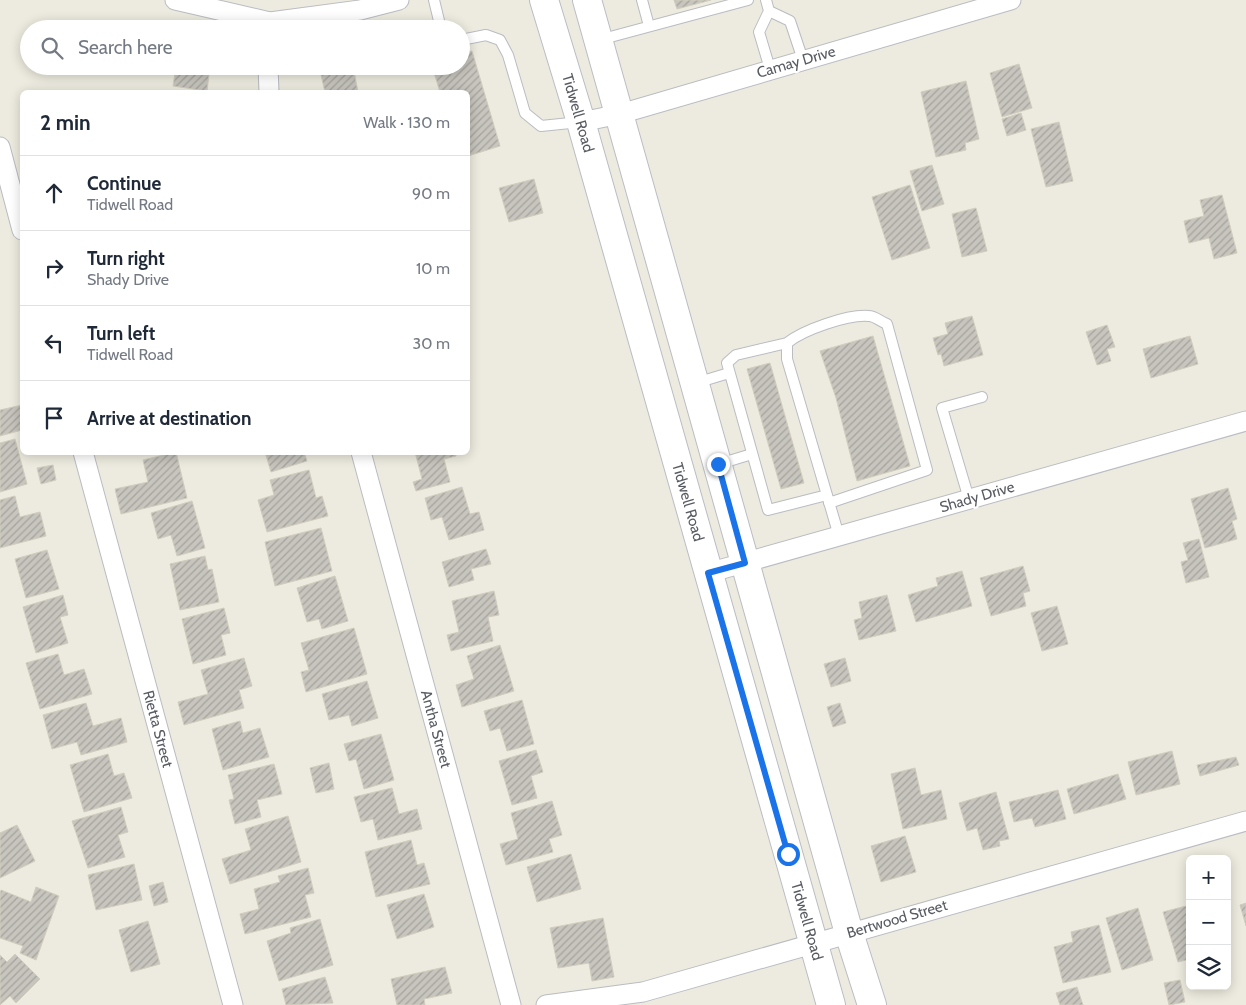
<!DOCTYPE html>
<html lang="en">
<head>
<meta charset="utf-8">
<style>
	:root { --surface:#fff; --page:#f6f6f7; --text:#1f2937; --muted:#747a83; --line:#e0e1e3 }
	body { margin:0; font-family:Cabin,sans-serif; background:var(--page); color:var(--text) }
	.controls { position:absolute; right:15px; bottom:15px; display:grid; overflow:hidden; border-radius:8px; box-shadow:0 2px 12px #0003 }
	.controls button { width:45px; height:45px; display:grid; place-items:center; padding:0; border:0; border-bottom:1px solid var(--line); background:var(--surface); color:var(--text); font:25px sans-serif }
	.stop { position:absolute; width:15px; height:15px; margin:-11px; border:4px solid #1a73e8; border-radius:50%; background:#fff }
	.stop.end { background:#1a73e8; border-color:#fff; box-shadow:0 1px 5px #0008 }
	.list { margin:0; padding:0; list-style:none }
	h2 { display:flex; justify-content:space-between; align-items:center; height:65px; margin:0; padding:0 20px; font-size:21px }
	h2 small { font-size:16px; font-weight:400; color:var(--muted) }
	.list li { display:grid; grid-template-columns:32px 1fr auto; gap:15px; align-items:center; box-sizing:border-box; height:75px; padding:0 20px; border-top:1px solid var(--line) }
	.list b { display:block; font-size:19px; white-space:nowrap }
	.list p { margin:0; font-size:16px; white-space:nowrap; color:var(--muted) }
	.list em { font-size:16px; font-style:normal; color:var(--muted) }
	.icon { flex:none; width:28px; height:28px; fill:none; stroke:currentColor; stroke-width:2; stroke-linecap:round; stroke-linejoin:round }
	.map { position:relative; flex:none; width:1246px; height:1005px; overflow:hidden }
	.search { position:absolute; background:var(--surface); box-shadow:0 2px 12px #0003; left:20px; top:20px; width:450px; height:55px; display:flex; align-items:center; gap:12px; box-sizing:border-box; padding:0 18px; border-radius:28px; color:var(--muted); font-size:19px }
	.panel { position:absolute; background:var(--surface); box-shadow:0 2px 12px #0003; left:20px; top:90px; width:450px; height:365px; border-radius:8px }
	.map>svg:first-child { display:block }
	.building { fill:url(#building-hatch); stroke:#d1cdbe }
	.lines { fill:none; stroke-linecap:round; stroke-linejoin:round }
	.service-casing { stroke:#babcc2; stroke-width:12 }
	.minor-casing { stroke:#babcc2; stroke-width:21 }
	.secondary-casing { stroke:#bbbdc5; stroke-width:30 }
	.service { stroke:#fff; stroke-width:10 }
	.minor { stroke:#fff; stroke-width:19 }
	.secondary { stroke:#fff; stroke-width:28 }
	.route { stroke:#1a73e8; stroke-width:6 }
	.labels { text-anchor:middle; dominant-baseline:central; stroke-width:4.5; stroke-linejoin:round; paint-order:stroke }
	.street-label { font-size:15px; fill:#585c62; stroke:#fff }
</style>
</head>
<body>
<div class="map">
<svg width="1246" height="1005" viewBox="0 0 1246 1005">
	<defs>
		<pattern id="building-hatch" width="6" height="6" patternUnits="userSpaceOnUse" patternTransform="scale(1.25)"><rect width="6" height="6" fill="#c7c5bd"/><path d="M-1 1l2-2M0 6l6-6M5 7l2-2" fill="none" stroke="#a4a39d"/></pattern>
	</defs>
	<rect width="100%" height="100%" fill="#edebdf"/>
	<path class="building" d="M674,0H711L677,9Z
		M472,51L500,146L468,156V92H440L432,66H461V54Z
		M1019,64L1032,108L1002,117L990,73Z
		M85,66H107L87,71Z
		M170,66H210L207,91L173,86L176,67Z
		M319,66H353L358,92H325Z
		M966,81L979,139L965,143L966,150L936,157L921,92Z
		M1021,113L1026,130L1007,136L1002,119Z
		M1059,122L1073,181L1046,187L1031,129Z
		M932,165L944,204L922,211L910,171Z
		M534,179L543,213L509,222L499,188Z
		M910,185L930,248L892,260L872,197Z
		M1222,195L1237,253L1214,259L1209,238L1189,243L1184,221L1204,216L1200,200Z
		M976,208L987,251L962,257L952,214Z
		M972,316L983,355L944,366L941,354L938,355L933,338L948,334L945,323Z
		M1107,325L1115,347L1107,349L1111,361L1097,365L1086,332Z
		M873,336L910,466L857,481L836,398L820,351Z
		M1190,336L1198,364L1151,378L1143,349Z
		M770,363L804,483L781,489L747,369Z
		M22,405V430L0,436V410Z
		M15,439L27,484L0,492V443Z
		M176,452L187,498L121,514L115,489L148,482L143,460Z
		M265,452H304L307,461L271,472Z
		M415,452H455L456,456L444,459L450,482L416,491L413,482L422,479Z
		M53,465L56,480L41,484L37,468Z
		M309,470L316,498L322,496L328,516L267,532L258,500L274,495L270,480Z
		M462,487L470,514L479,512L484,530L449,540L442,517L431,520L425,498Z
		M1228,488L1237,519L1232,521L1237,539L1205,548L1191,499Z
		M15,496L20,517L40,512L46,536L0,548V500Z
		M192,501L205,548L177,556L171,535L158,539L151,513Z
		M321,528L332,571L275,586L265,542Z
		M1199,539L1209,577L1186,583L1181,562L1188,560L1183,543Z
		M486,549L491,564L471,569L474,580L449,587L442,562Z
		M47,550L59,589L26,598L15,559Z
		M205,556L208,570L212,569L219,602L180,610L170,564Z
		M1023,566L1030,591L1023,593L1026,606L991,616L980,578Z
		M962,571L972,606L916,622L908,595L938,586L936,578Z
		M335,576L348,621L322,629L319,619L307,622L297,588Z
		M494,591L499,615L488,617L493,641L451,651L447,635L459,632L452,601Z
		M63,595L68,615L60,617L68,643L36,653L23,607Z
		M887,595L896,631L859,640L854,620L862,618L859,602Z
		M1057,606L1068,644L1042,651L1031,613Z
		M224,608L230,633L221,635L226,655L193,664L182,619Z
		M354,628L367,674L306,692L301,672L309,670L301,643Z
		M500,645L514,691L462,707L456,685L474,679L467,656Z
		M58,654L64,675L84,669L92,694L40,709L26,663Z
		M244,658L252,686L239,690L244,708L184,725L178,702L208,694L201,670Z
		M845,658L851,681L831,687L824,664Z
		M367,681L378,718L352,726L349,715L329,720L322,694Z
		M522,700L534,744L507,751L500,728L490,731L484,711Z
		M86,703L93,726L121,718L127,742L81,755L77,742L52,749L43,715Z
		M840,703L846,723L833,727L827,707Z
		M240,721L243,733L260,728L269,757L223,770L212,729Z
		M381,734L394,780L364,789L356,759L349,761L344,744Z
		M536,750L543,772L531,776L537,798L512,805L499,761Z
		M1172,751L1180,784L1136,795L1128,762Z
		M108,754L114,776L124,773L132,798L84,812L70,765Z
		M1236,757L1239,765L1200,776L1197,765Z
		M329,763L334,789L316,793L310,768Z
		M274,764L282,794L257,800L261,817L235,824L229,800L234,799L228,775Z
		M915,768L921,795L941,790L947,819L903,829L891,774Z
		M1118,774L1126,799L1074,814L1067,789Z
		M392,788L399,814L417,809L422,829L378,840L373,819L361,822L354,797Z
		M1058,790L1066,819L1035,827L1032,818L1014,822L1009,802Z
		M996,792L1009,839L999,841L1000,846L983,850L977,828L967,831L959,803Z
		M552,801L562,835L549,839L553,852L506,865L500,844L518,839L511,813Z
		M121,807L128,832L118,835L125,857L88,868L72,821Z
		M288,816L301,862L230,884L222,859L251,850L245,829Z
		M17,825L35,861L0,878V833Z
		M905,836L916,872L881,882L871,846Z
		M411,840L417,865L424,863L430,884L376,897L365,852Z
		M571,854L581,889L537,902L527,867Z
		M134,864L142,900L96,910L88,875Z
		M308,868L314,893L305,895L311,917L245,934L240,914L259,909L254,889L280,882L278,876Z
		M163,882L168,902L154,906L149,886Z
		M36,887L59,896L36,960L20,953L23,946L0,938V893L1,890L31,902Z
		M424,894L434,927L397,939L387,905Z
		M1246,903V926L1240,905Z
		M1190,905V959L1178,962L1163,912Z
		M1138,908L1153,960L1122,970L1106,918Z
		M603,918L614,977L592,981L589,963L558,968L550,928Z
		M320,919L333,965L279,981L267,941L291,933L290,928Z
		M148,921L160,964L131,972L119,930Z
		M1099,925L1111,972L1063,983L1054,947L1073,942L1071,932Z
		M15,954L40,979L16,1003L10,996L0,1005V955L7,962Z
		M445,967L452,993L424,999L425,1005H397L391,979Z
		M325,977L333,1003L286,1005L282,989Z
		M1180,980L1185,1002L1169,1005L1164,983Z
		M1077,987L1083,1005H1060L1056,993Z"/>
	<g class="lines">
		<defs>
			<path id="service" d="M434,0L441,29
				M642,0L649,26
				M766,0L769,11L759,32L770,69
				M769,11L790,21L803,60
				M461,40L486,35L500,40L508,55L525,113L541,126L580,122
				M599,40L748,0
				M787,343L736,355L727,363L768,510L827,495
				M696,383L729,373
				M719,464L752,454
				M969,499L942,408L982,397
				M829,503L927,470L887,324C881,322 875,316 869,316C848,314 803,330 787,343V359L839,536"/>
			<path id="minor" d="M175,0L270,22L360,10L399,0
				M268,66L269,92
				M581,122L620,114L1011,0
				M0,147L22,230
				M83,452L233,1005
				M361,452L511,1005
				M708,573L1246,421
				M546,1005L643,992L1246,821"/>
			<path id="secondary" d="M544,0L581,122L831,1005
				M587,0L849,933L872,1005"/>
		</defs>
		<use href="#service" class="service-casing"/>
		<use href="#minor" class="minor-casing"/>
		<use href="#secondary" class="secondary-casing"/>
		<use href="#service" class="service"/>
		<use href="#minor" class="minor"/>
		<use href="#secondary" class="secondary"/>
	</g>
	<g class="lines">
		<path class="route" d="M718,464L745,563L708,573L788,854"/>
	</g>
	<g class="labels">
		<g class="street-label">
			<text transform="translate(796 62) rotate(-16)">Camay Drive</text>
			<text transform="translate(578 113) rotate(74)">Tidwell Road</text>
			<text transform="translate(977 497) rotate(-16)">Shady Drive</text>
			<text transform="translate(688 502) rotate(74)">Tidwell Road</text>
			<text transform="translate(158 729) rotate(75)">Rietta Street</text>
			<text transform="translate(436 729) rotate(75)">Antha Street</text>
			<text transform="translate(897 919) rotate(-16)">Bertwood Street</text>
			<text transform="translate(807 921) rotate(74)">Tidwell Road</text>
		</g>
	</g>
</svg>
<div class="controls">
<button>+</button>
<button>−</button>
<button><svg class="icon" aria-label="layers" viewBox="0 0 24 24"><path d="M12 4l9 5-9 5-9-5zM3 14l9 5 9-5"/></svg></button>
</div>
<div class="stop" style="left:788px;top:854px"></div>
<div class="stop end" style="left:718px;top:464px"></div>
<div class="search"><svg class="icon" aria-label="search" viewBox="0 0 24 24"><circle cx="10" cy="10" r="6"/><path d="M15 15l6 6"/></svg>Search here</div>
<section class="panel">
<h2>2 min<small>Walk · 130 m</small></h2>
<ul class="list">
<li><svg class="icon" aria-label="ahead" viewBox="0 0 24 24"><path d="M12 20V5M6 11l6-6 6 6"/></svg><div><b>Continue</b><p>Tidwell Road</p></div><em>90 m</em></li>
<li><svg class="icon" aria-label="right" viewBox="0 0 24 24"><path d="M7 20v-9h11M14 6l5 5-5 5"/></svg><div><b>Turn right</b><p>Shady Drive</p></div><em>10 m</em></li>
<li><svg class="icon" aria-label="left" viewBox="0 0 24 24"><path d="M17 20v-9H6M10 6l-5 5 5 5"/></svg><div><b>Turn left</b><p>Tidwell Road</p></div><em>30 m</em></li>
<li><svg class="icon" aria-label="arrive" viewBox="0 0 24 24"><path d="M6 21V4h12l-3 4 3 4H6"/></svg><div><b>Arrive at destination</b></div></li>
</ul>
</section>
</div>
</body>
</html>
